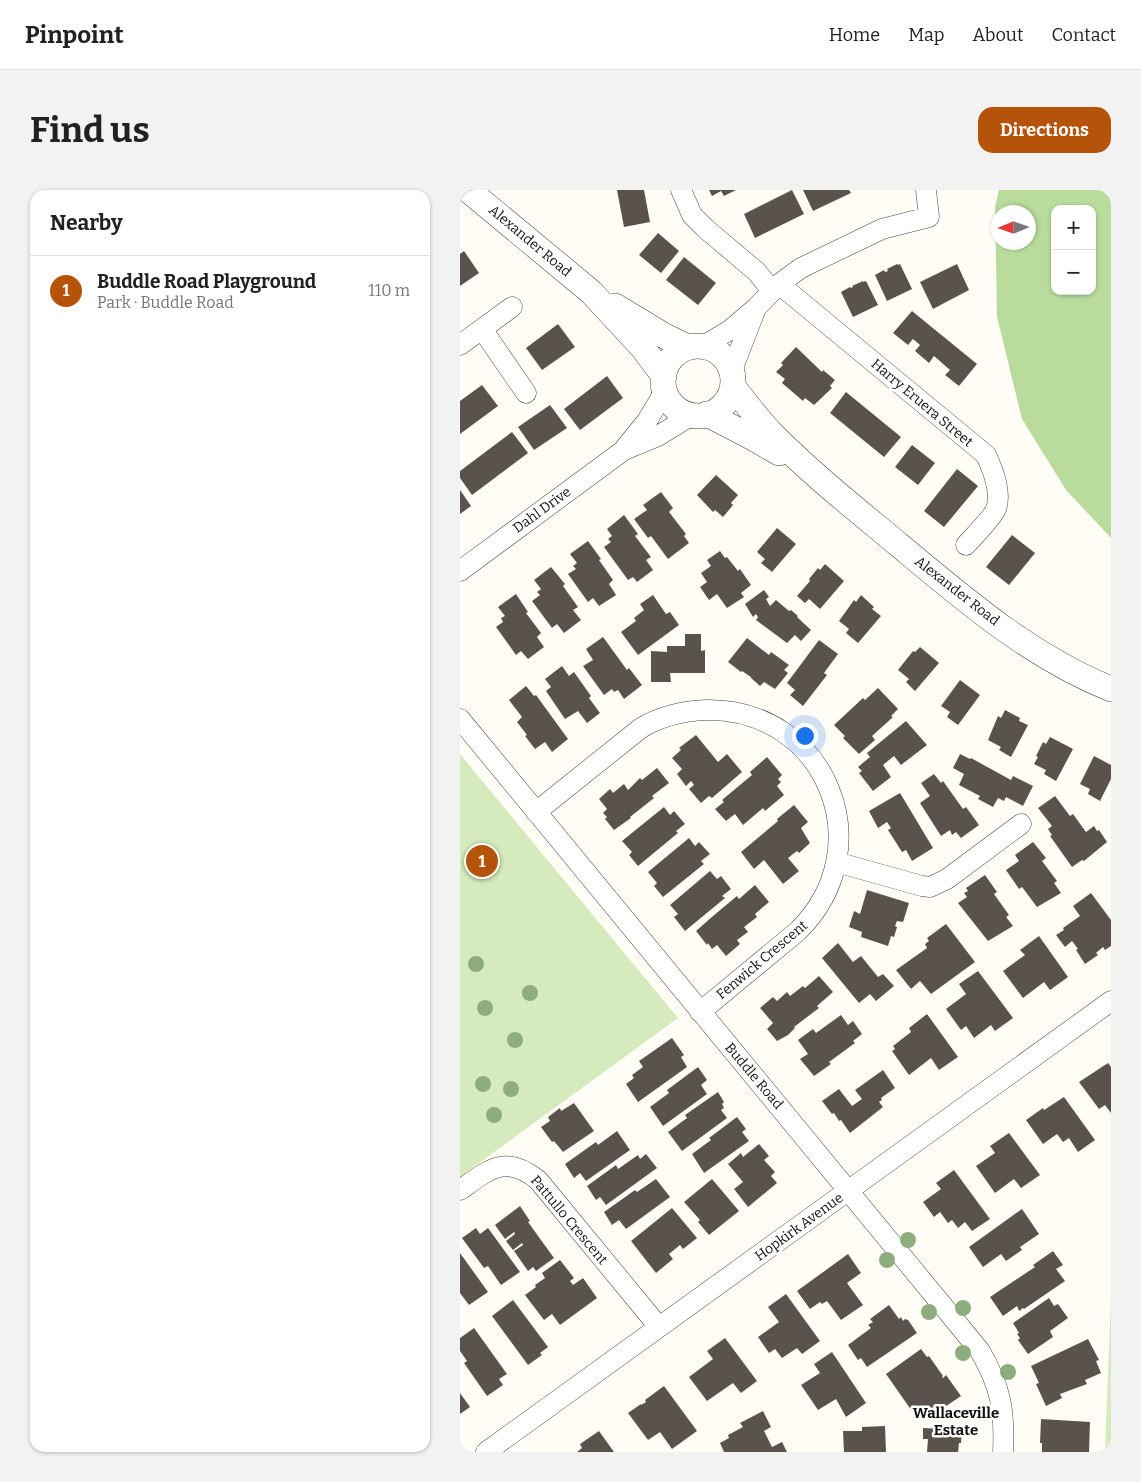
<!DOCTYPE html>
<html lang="en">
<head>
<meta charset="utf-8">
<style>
	:root { --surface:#fff; --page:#f2f2f2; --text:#202124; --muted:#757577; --line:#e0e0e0; --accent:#b45309 }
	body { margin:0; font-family:Bitter,serif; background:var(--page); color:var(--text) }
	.controls { position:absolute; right:15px; top:15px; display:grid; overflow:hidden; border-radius:10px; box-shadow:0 1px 4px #0004 }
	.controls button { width:45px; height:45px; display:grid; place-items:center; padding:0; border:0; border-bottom:1px solid var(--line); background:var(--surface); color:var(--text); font:25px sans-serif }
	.compass { position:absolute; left:531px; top:15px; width:45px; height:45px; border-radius:50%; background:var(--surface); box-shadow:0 1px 4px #0004; rotate:268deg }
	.you { position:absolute; left:344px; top:545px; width:18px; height:18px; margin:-12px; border:4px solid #fff; border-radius:50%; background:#1a73e8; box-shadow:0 0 0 8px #1a73e833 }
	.badge { display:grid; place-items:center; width:32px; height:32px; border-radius:50%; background:var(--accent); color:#fff; font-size:16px; font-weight:700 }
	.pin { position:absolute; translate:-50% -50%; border:2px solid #fff; box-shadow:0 1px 5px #0006 }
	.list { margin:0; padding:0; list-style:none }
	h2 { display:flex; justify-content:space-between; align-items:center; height:65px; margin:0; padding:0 20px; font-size:21px }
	h2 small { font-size:16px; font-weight:400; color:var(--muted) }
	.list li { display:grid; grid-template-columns:32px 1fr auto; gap:15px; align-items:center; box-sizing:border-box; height:70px; padding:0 20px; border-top:1px solid var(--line) }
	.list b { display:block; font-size:19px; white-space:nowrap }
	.list p { margin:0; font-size:16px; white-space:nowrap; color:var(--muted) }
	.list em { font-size:16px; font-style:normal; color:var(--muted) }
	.map { position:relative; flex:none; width:651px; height:1262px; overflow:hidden; border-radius:15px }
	header { display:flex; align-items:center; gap:30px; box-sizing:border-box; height:70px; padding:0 25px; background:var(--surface); border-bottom:1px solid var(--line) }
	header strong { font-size:24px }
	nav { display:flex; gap:28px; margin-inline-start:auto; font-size:18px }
	.intro { display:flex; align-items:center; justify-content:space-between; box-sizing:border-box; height:120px; padding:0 30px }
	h1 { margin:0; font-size:35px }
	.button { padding:12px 22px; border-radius:15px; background:var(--accent); color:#fff; font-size:18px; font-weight:700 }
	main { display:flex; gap:30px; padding:0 30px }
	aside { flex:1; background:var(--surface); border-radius:15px; box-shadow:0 1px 4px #0004 }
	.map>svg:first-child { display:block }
	.green { fill:#d5ebbd }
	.forest { fill:#b9dc9c; fill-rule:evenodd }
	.building { fill:#5a524d }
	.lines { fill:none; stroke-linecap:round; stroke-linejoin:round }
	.minor-casing { stroke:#444; stroke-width:21 }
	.tertiary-casing { stroke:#444; stroke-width:26 }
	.minor { stroke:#fff; stroke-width:20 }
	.tertiary { stroke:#fff; stroke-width:25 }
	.tree { fill:#8dad7f }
	.labels { text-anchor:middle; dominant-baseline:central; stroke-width:5; stroke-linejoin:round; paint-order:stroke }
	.street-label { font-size:14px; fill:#111; stroke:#fff }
	.neighbourhood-label { font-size:15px; font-weight:bold; fill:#111; stroke:#fff }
</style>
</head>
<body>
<header>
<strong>Pinpoint</strong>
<nav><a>Home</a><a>Map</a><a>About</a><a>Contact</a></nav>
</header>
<div class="intro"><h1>Find us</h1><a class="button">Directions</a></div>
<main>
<aside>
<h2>Nearby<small></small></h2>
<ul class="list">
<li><span class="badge">1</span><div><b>Buddle Road Playground</b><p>Park · Buddle Road</p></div><em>110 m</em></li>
</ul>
</aside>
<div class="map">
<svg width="651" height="1262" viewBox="0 0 651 1262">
	<rect width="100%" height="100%" fill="#fffdf5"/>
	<path class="green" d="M0,564L218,828L0,987Z
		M651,1103V1262H645Z"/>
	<path class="forest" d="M539,0H651V348L606,300L562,229L537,127L535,17ZM595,19H632V101H595ZM538,22H568V52H538Z"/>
	<path class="building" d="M157,0H184L190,32L164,37Z
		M249,0H276L264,6L261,1L252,6Z
		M332,0L344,24L295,48L284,24Z
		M343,0H389L391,3L353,21Z
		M198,43L219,61L201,83L179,65Z
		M4,61L19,83L0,96V64Z
		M224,67L256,93L238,115L206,90Z
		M437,74L438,75L440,74L452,99L427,111L415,85L424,80L425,82L428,81L427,79Z
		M497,74L509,100L473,119L460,92Z
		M403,91V92L406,91L418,115L393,127L381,102L390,97L391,98L393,97L392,96Z
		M452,121L517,174L499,196L485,185L490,180L474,166L469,173L455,161L460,155L453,149L448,155L433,143Z
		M98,134L115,157L82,180L66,158Z
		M336,157L362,182L363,180L375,190L370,196L372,198L354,215L345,208L343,211L322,193L325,189L316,182L323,175L321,173Z
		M147,186L163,208L120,240L104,219Z
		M22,195L38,216L0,244V211Z
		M386,202L441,247L424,267L370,223Z
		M90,215L107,238L74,260L58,237Z
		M52,242L68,263L12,305L0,288V281Z
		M452,255L475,273L458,295L435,277Z
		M497,279L518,296L484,337L464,321Z
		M256,285L278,305L271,313L273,315L263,327L255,320L253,322L237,305Z
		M0,300L11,316L0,324Z
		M201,302L213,318L209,322L226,344L224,346L229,353L208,369L191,346L188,348L174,329L187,320L183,315Z
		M164,325L178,344L175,346L191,367L186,370L193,380L177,392L173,387L168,390L144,357L151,352L148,349L152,346L147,339Z
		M317,338L336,354L312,382L301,373L305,369L297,362Z
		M552,345L575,363L549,395L526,377Z
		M128,351L141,369L139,370L153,390L149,394L156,405L139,416L133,408L128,412L108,384L116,379L113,376L117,373L110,364Z
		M260,361L265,368L267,367L278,381L280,379L291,395L281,403L284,407L267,418L257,404L249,410L240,397L247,392L241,383L251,376L247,370Z
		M365,374L384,391L360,419L349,409L345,413L337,406L350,391L349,389L358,378L360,380Z
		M91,377L105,394L103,396L118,417L113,420L121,430L104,443L97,434L92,438L72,411L80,405L77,402L81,399L74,390Z
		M304,400L309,407L306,409L310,416L316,410L329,421L331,420L338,426L337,427L351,440L341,451L335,445L327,453L296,430L298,427L296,424L293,427L285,414Z
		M56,404L68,422L66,423L81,443L77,447L84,457L68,469L61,461L56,465L36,437L43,432L41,428L45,426L38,417Z
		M193,405L206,424L210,422L219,435L178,465L161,442L176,431L174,428L184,420L180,414Z
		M401,405L414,417L412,419L421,426L398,453L386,443L389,439L379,431L394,410L396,412Z
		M225,444H241V461L245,460V483H210L211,492H191V461L207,462V456H225Z
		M143,447L167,480L169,478L182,495L164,509L158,500L154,502L152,499L144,505L123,476L133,470L126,459Z
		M287,448L309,465L311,462L329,475L324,480L328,483L315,499L304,492L300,496L291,488V487L282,481L281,482L268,472Z
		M359,450L378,464L364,483L367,485L343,516L330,505L335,500L327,493Z
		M460,457L479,473L455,501L446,492L449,489L438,480L453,461L455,462Z
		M102,476L109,486L114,482L131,506L129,508L140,523L127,533L118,521L105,529L86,501L91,497L85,489Z
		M500,490L520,505L498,535L487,527L490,522L481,516Z
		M66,496L74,506L76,505L108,549L92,562L85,552L75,559L65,546L67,545L57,532L62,527L49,510Z
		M418,498L438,519L431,526L433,527L412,546L415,550L399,564L383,548L385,546L374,535L403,508L405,510Z
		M545,520L560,528L559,531L568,535L551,567L539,560L541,557L528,550L538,526L541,528Z
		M446,531L467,555L441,575L434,566L423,575L431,587L413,601L399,583L402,581L398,577L410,567L407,563Z
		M236,545L258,572L267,564L282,582L252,608L249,606L241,613L229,599L234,595L231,591L226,596L217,584L222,579L212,568L221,560L219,558Z
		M590,547L613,559L596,591L584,584L586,580L574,574L578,567L576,566L583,552L586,554Z
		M500,564L510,569L511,568L551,590L553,586L573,596L563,616L546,607L544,611L538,608L533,617L518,609L520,606L499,595L504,584L493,578Z
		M634,566L651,575V589L640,611L628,604L630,599L620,594Z
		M307,567L322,585L318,589L321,592L317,596L324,605L305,621L303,618L283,635L275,624L266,631L255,619L264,612L262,610L292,585L290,582Z
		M197,578L209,593L192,606L194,608L170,627L171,628L154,640L145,629L147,627L143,623L147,619L139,609L150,599L153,603L164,594L168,600L180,588L182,590Z
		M474,584L481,593L483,591L503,619L506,617L519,635L501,648L496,642L492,645L490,640L481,646L460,613L470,606L461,593Z
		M440,603L473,658L452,671L446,660L442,662L428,640L431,638L427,632L418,638L409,621Z
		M595,606L610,626L613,624L626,642L634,636L637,641L639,640L647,652L624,671L622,670L612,677L590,646L592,645L588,639L592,636L578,618Z
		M334,615L348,632L341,638L350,653L339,663L337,661L328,668L339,681L323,694L304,670L294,679L281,662L318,631L317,629Z
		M204,617L210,625L214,621L225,634L216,641L218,643L178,676L169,665L172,662L162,651Z
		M229,648L235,656L239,652L250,664L241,671L244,674L203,707L194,696L197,693L188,682Z
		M573,652L586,668L582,671L597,691L594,693L601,703L577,717L562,697L559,699L546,680L559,671L555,665Z
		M250,681L257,689L261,686L271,699L262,706L265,708L225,741L214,727L218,724L210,715Z
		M525,685L537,702L534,704L549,725L546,727L553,736L528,751L498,713L507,707L504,703L508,701L506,698Z
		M295,695L309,712L295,724L297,727L284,737L288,742L277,750L280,754L266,766L257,755L252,759L248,753L247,755L236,741L253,726L277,706L279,709Z
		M407,700L449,713L443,732L437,731L435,736L437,737L434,747L431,746L428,756L401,747L402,742L389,737L394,721L400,724Z
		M631,703L651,730V756L645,760L643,757L636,763L638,765L625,774L616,760L618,759L612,751L605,757L596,745L604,740L603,738L620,726L613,716Z
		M486,734L515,772L471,804L460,791L451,799L436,780L467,758L465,754L469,751L467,748Z
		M579,746L608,787L590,800L584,792L563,808L543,781L565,765L560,760Z
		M378,753L393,772L401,766L418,787L423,784L434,796L416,811L410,804L399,813L362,768Z
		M518,781L553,828L535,841L531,835L514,848L506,836L501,840L486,819L506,804L499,794Z
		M359,786L373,802L357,816L359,818L334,837L335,838L328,845L317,851L307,839L313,833L300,818L313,807L317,811L327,802L330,806L343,796L345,798Z
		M467,824L498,867L479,880L471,868L449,885L432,861L435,859L433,856L451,842L449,838Z
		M381,825L388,835L393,831L402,844L393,851L395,853L369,872L371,874L354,886L340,869L348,864L338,850L353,839L356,843Z
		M212,848L224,865L221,867L227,877L178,912L166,894L174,888L172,885L183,877L179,871Z
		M648,873L651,877V923L645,915L639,919L619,892Z
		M238,877L247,890L241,895L247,904L203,936L190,917L209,903L207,900Z
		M423,880L435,898L421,908L422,910L419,912L423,917L390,943L381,930L379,931L374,923L372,924L362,911L379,899L392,916L402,909L395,900Z
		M258,902L264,912L262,914L264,918L261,920L267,928L222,961L208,942L227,928L225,925Z
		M604,907L635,950L618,962L609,948L603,952L597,944L583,954L566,930L583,918L584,920Z
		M114,913L134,941L103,962L94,951L92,952L81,937L90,931L88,927L100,918L101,921Z
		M277,927L286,939L282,942L289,951L244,983L232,964L251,950L249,948Z
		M157,941L170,960L126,991L120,983L114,988L105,974L136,952L138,955Z
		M549,943L580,985L561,998L554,989L535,1003L516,976L535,963L530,956Z
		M299,954L309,966L304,970L315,982L311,986L317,993L288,1017L274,999L283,992L268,974L281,963L283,967Z
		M186,964L197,978L146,1015L140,1007L136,1010L127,996L156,975L158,979L178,965L180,969Z
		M494,980L530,1029L512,1041L505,1032L498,1038L492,1030L488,1033L480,1022L474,1027L463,1012L481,999L476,993Z
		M196,989L210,1007L166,1039L159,1030L152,1035L144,1022L175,1000L177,1002Z
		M252,989L279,1021L249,1045L238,1032L240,1030L224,1012Z
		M60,1016L70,1031L68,1032L94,1068L76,1081L73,1077L68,1081L54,1061L63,1055L62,1053L53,1060L46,1051L55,1044L54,1042L45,1049L35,1035Z
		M212,1018L237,1048L223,1059L220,1055L209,1064L213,1069L196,1083L171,1051Z
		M562,1019L579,1044L560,1057L562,1060L546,1071L541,1064L523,1077L509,1057Z
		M16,1038L20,1044L28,1038L60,1082L41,1095L28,1076L24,1078L2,1048Z
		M593,1061L603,1075L596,1079L605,1091L564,1119L563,1118L559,1121L557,1116L543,1126L530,1107L575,1077L573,1075Z
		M0,1063L28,1102L9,1115L0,1103Z
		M388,1064L401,1083L387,1093L403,1115L381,1130L367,1111L362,1114L360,1112L350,1119L337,1101Z
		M100,1070L114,1088L110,1091L113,1095L123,1088L137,1108L100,1135L92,1124L84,1130L65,1105L76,1097L75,1095L85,1088L82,1083Z
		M326,1104L360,1151L342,1164L337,1158L322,1168L315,1159L309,1163L298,1147L319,1132L308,1117Z
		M589,1108L594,1116L598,1114L608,1128L590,1141L593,1147L568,1164L558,1150L560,1148L557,1144L559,1143L553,1133Z
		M53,1110L88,1157L80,1163L82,1165L68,1175L32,1126Z
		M429,1115L439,1129L441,1127L443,1131L445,1129L448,1130L457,1143L407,1177L401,1168L398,1170L388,1155L411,1138L408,1135L413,1132L410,1129Z
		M14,1138L47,1184L39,1189L43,1195L27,1206L4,1173L7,1171L0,1161V1148Z
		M265,1148L297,1191L281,1203L273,1193L247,1211L229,1187L253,1169L247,1161Z
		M628,1149L639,1170L636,1171L641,1183L625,1190L627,1194L600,1204L602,1208L586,1216L576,1194L579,1193L571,1176Z
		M461,1159L467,1167L469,1166L483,1186L482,1187L483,1188L486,1185L501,1206L479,1221L478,1219L472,1224L468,1218L462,1222L460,1220L454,1224L426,1184Z
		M372,1162L406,1213L386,1227L376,1209L358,1220L341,1195L360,1183L354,1174Z
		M204,1196L237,1241L212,1259L200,1242L188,1250L168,1223L181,1214V1215L186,1212L185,1210Z
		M0,1203L10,1217L0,1224Z
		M303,1221L311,1237L304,1241L312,1257L322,1252L327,1262H264L260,1253L269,1248L268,1245L283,1237L280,1233Z
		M581,1229L630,1232L629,1262H582V1253H580Z
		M425,1236L426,1262H384L383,1241H402V1237Z
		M463,1238L502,1240L501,1253H499L498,1262H467L468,1249H463Z
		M139,1241L154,1262H117L122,1258L120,1254Z"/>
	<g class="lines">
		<defs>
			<path id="minor" d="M221,0L232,25L246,39L297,82L312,101
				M319,94L526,265C533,280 542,302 536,319C533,327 513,347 506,355
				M22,139L66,203
				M0,155L52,117
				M243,156L270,140L297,117L319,94L341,78L422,39L469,27L466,0
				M272,180L295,121
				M165,258L187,231L205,201
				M0,381L164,260L198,246L232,225
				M0,529L520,1161C541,1197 545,1221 543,1262
				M76,622L181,538C201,526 222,521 246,520C366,518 423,657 338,741L240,822
				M376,672L462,696L470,697L487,689L561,634
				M0,1000C30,979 45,964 78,990L199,1137
				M26,1262L651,811"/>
			<path id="tertiary" d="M8,0L131,102L182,157L204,186
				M155,116L203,145L227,157
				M203 191a35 35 0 1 1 70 0a35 35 0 1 1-70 0Z
				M273,197C286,213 299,231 314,246C353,285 397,320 439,355C505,410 571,467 651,499
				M247,224L293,248L319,263"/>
		</defs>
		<use href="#minor" class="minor-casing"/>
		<use href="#tertiary" class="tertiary-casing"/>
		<use href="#minor" class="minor"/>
		<use href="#tertiary" class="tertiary"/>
	</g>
	<g class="tree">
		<circle cx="16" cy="774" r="8"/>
		<circle cx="70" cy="803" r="8"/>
		<circle cx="25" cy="818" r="8"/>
		<circle cx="55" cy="850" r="8"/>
		<circle cx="23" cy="894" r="8"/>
		<circle cx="51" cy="899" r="8"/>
		<circle cx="34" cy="925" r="8"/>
		<circle cx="448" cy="1050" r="8"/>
		<circle cx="427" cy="1070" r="8"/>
		<circle cx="503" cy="1118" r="8"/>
		<circle cx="469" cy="1122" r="8"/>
		<circle cx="503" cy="1163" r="8"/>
		<circle cx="548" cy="1182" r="8"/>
	</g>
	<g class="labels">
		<g class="street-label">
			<text transform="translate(70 51) rotate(40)">Alexander Road</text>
			<text transform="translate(462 213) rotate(40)">Harry Eruera Street</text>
			<text transform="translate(82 320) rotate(-36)">Dahl Drive</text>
			<text transform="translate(497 401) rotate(38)">Alexander Road</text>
			<text transform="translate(302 770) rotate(-40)">Fenwick Crescent</text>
			<text transform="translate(294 886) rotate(50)">Buddle Road</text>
			<text transform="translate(109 1030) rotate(50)">Pattullo Crescent</text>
			<text transform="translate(339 1037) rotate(-36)">Hopkirk Avenue</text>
		</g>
		<g class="neighbourhood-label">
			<text x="496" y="1223">Wallaceville<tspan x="496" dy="17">Estate</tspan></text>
		</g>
	</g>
</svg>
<div class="controls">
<button>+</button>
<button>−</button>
</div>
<svg class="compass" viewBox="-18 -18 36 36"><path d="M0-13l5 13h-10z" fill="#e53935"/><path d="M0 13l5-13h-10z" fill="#757577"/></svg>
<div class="you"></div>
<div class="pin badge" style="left:22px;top:671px">1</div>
</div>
</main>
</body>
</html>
